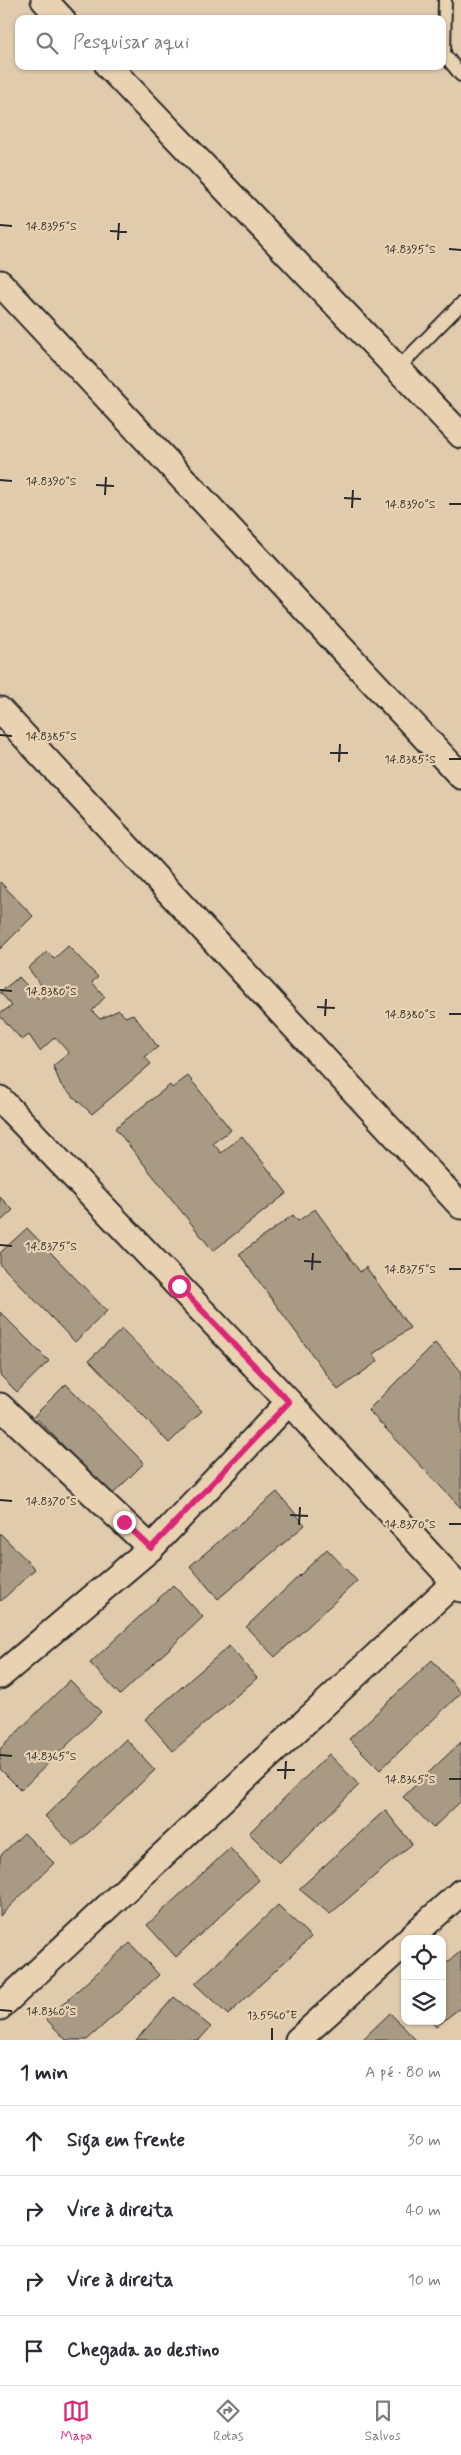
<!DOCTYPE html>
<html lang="pt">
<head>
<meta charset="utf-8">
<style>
	:root { --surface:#fff; --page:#f2f2f3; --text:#2b2b33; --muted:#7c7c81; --line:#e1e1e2; --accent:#db2777 }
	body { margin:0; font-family:Mynerve,sans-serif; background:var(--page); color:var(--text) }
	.controls { position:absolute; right:15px; bottom:15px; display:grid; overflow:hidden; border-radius:10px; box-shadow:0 1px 4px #0004 }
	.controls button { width:45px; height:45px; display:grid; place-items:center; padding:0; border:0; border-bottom:1px solid var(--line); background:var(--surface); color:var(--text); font:25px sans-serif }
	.stop { position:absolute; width:15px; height:15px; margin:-11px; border:4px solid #db2777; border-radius:50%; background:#fff }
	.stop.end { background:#db2777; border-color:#fff; box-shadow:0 1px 5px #0008 }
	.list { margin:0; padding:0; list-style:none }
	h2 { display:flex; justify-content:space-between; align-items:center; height:65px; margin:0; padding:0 20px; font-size:21px }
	h2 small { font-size:16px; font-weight:400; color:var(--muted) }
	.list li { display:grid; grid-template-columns:32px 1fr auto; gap:15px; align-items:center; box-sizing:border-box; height:70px; padding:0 20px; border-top:1px solid var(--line) }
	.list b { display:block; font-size:19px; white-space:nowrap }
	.list em { font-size:16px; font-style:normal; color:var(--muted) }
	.icon { flex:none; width:28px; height:28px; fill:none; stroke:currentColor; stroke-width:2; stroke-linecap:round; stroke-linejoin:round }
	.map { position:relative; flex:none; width:461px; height:2040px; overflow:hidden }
	.search { position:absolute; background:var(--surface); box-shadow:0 1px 4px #0004; left:15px; right:15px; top:15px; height:55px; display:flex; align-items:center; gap:12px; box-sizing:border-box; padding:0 18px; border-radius:10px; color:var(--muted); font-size:19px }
	.sheet { height:345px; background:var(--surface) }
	nav { display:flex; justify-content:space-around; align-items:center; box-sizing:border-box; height:70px; border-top:1px solid var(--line); background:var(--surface); font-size:14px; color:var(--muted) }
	nav a { display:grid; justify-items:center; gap:2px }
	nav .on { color:var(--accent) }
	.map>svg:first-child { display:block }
	.building { fill:#a89a83; stroke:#2b2b2b }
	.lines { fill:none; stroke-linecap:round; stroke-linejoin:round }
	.lane-casing { stroke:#2b2b2b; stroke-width:16 }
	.street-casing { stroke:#2b2b2b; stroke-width:29 }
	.lane { stroke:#e8d2b1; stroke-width:12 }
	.street { stroke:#e8d2b1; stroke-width:25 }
	.route { stroke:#db2777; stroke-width:6 }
	.ticks { fill:none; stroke:#2b2b2b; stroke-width:2 }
	.ticks-label { font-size:12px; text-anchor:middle; fill:#2b2b2b; stroke:#e8d2b1; stroke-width:4.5; stroke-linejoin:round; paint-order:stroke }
</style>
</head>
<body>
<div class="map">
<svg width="461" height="2040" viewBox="0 0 461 2040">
	<rect width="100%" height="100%" fill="#e0cbac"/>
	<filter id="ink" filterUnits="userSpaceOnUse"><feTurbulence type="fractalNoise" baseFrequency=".02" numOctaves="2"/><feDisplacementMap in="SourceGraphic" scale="10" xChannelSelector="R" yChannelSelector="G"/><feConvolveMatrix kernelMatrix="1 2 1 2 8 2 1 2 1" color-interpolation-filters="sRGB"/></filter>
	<g filter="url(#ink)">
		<path class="building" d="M0,882L33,916L0,949Z
			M68,946L98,977L92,982L105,997L92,1011L100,1019L119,1010L125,1017L133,1014L158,1047L145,1057L151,1064L92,1114L61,1085L53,1066L69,1053L55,1037L40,1051L29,1035L22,1040L0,1016V1013L12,1006L0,992L19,977L40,1000L47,993L28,968L47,952L54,959Z
			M188,1076L231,1130L213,1143L221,1153L242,1136L287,1193L213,1251L115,1128L170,1085L172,1088Z
			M0,1197L13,1210L0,1222Z
			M315,1209L360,1272L366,1267L410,1328L373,1354L378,1361L338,1390L239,1254L293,1215L298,1221Z
			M27,1228L107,1311L75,1342L0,1264V1253Z
			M0,1312L49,1361L17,1392L0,1375Z
			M122,1329L202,1411L169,1443L89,1360Z
			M435,1343L461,1371V1508L368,1410Z
			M66,1384L144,1463L112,1495L34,1416Z
			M277,1492L305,1525L218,1599L190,1566Z
			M0,1533L35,1569L1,1601L0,1600Z
			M327,1549L357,1581L275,1657L246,1627Z
			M173,1585L203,1617L120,1695L90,1663Z
			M229,1646L257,1678L173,1751L145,1719Z
			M432,1660L461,1693L380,1770L349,1739Z
			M70,1680L101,1712L21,1790L0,1769V1749Z
			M126,1739L155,1770L74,1846L45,1816Z
			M461,1742V1801L433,1828L403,1797Z
			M329,1754L359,1785L279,1863L249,1833Z
			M385,1810L412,1844L330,1914L299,1889Z
			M24,1833L54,1863L0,1916V1856Z
			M230,1848L259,1880L176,1957L147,1925Z
			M278,1905L311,1937L228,2015L195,1984Z
			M130,1943L159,1975L87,2040H66L46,2019Z
			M461,1951V2007L436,2027L431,2021H442V1967Z
			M174,1997L211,2027L199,2040H136Z
			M390,2013L416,2040H362Z"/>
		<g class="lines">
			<defs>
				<path id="lane" d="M445,0L444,54L461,75
					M397,369L461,304"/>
				<path id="street" d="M44,0L62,19
					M108,66L461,435
					M0,283L461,776
					M0,710L461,1206
					M0,1099L289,1402L461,1589
					M0,1406L151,1548
					M0,1676L151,1548L289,1402
					M409,1939L461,1892
					M0,2007L454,1583
					M298,2040L405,1943"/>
			</defs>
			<use href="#lane" class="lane-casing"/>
			<use href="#street" class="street-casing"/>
			<use href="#lane" class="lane"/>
			<use href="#street" class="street"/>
		</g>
	</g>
	<g class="lines" filter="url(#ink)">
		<path class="route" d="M124,1522L151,1548L289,1402L179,1286"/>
	</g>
	<path class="ticks" d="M0,225L12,226M110,231L127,232M118,240L119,223M449,249L461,250M0,480L12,481M96,485L114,486M105,495L106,477M344,498L361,499M449,504H461M352,508L353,490M0,735L12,736M330,753H348M449,759H461M339,762L340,744M0,990L12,991M317,1007L335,1008M449,1014H461M325,1016L326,999M0,1245L12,1246M304,1261L321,1262M449,1269H461M312,1270L313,1253M0,1500L12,1501M290,1515L308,1516M449,1524H461M299,1525L300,1507M0,1755L12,1756M277,1770H295M285,1779L286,1761M449,1779H461M0,2010L12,2011M272,2040V2028"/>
	<g class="ticks-label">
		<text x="51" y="230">14.8395°S</text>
		<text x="410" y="253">14.8395°S</text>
		<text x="51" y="485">14.8390°S</text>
		<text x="410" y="508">14.8390°S</text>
		<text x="51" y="740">14.8385°S</text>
		<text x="410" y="763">14.8385°S</text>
		<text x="51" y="995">14.8380°S</text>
		<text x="410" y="1018">14.8380°S</text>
		<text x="51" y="1250">14.8375°S</text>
		<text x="410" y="1273">14.8375°S</text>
		<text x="51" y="1505">14.8370°S</text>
		<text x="410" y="1528">14.8370°S</text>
		<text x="51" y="1760">14.8365°S</text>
		<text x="410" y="1783">14.8365°S</text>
		<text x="51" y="2015">14.8360°S</text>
		<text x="272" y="2019">13.5560°E</text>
	</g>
</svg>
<div class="controls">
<button><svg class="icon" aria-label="locate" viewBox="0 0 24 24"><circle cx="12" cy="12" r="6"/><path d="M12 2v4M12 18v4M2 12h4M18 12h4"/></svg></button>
<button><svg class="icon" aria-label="layers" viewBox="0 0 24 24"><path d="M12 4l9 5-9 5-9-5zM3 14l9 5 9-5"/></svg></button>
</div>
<div class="stop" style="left:179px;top:1286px"></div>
<div class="stop end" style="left:124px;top:1522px"></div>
<div class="search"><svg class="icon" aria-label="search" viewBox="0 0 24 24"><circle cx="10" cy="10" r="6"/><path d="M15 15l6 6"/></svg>Pesquisar aqui</div>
</div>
<section class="sheet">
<h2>1 min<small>A pé · 80 m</small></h2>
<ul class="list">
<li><svg class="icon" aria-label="ahead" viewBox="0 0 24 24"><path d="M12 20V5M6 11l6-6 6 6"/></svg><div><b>Siga em frente</b></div><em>30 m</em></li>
<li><svg class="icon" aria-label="right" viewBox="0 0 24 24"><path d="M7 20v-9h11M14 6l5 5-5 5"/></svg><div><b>Vire à direita</b></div><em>40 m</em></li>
<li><svg class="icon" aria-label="right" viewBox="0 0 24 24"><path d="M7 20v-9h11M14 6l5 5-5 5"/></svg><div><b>Vire à direita</b></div><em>10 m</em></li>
<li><svg class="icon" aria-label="arrive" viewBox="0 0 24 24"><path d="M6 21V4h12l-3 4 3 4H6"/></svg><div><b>Chegada ao destino</b></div></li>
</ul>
</section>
<nav>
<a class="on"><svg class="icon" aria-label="map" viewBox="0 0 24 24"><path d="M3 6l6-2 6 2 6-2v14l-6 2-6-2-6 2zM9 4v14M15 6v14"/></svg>Mapa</a>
<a><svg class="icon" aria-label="directions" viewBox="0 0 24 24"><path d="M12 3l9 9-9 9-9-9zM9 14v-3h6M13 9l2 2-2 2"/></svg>Rotas</a>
<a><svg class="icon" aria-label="saved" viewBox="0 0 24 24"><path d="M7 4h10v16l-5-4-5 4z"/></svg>Salvos</a>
</nav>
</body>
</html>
